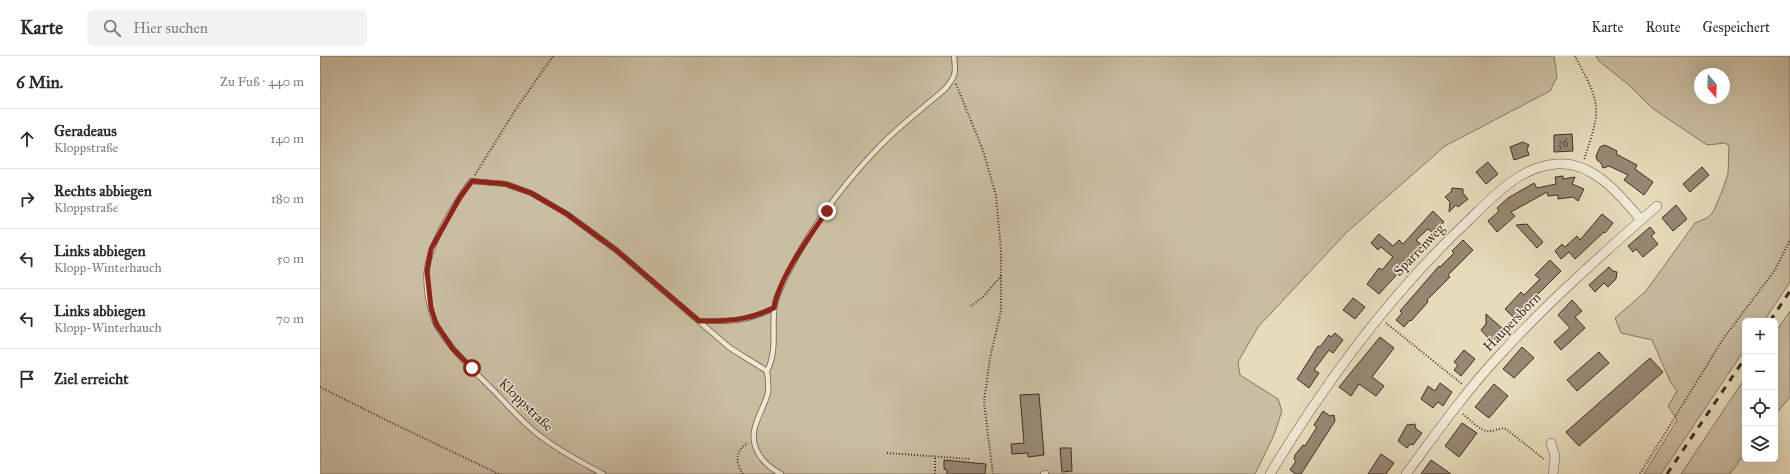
<!DOCTYPE html>
<html lang="de">
<head>
<meta charset="utf-8">
<style>
	:root { --surface:#fff; --page:#f2f2f3; --text:#2b2b33; --muted:#7c7c81; --line:#e1e1e2 }
	body { margin:0; font-family:"IM FELL Great Primer",serif; background:var(--page); color:var(--text) }
	.controls { position:absolute; right:12px; bottom:12px; display:grid; overflow:hidden; border-radius:6px; box-shadow:0 4px 16px #0002 }
	.controls button { width:36px; height:36px; display:grid; place-items:center; padding:0; border:0; border-bottom:1px solid var(--line); background:var(--surface); color:var(--text); font:20px sans-serif }
	.compass { position:absolute; left:1374px; top:12px; width:36px; height:36px; border-radius:50%; background:var(--surface); box-shadow:0 4px 16px #0002; rotate:161deg }
	.stop { position:absolute; width:12px; height:12px; margin:-9px; border:3px solid #8f2418; border-radius:50%; background:#fff }
	.stop.end { background:#8f2418; border-color:#fff; box-shadow:0 1px 4px #0008 }
	.list { margin:0; padding:0; list-style:none }
	h2 { display:flex; justify-content:space-between; align-items:center; height:52px; margin:0; padding:0 16px; font-size:17px }
	h2 small { font-size:13px; font-weight:400; color:var(--muted) }
	.list li { display:grid; grid-template-columns:26px 1fr auto; gap:12px; align-items:center; box-sizing:border-box; height:60px; padding:0 16px; border-top:1px solid var(--line) }
	.list b { display:block; font-size:15px; white-space:nowrap }
	.list p { margin:0; font-size:13px; white-space:nowrap; color:var(--muted) }
	.list em { font-size:13px; font-style:normal; color:var(--muted) }
	.icon { flex:none; width:22px; height:22px; fill:none; stroke:currentColor; stroke-width:2; stroke-linecap:round; stroke-linejoin:round }
	.map { position:relative; flex:none; width:1470px; height:418px; overflow:hidden }
	header { display:flex; align-items:center; gap:24px; box-sizing:border-box; height:56px; padding:0 20px; background:var(--surface); border-bottom:1px solid var(--line) }
	header strong { font-size:19px }
	nav { display:flex; gap:22px; margin-inline-start:auto; font-size:14px }
	.search { width:280px; height:36px; background:var(--page); display:flex; align-items:center; gap:10px; box-sizing:border-box; padding:0 14px; border-radius:6px; color:var(--muted); font-size:15px }
	main { display:flex }
	aside { flex:1; background:var(--surface) }
	.map>svg:first-child { display:block }
	.green { fill:#cabea2; stroke:#867664; fill-rule:evenodd }
	.building { fill:#978873; stroke:#412d26 }
	.lines { fill:none; stroke-linecap:round; stroke-linejoin:round }
	.lane-casing { stroke:#6a594b; stroke-width:6 }
	.street-casing { stroke:#6a594b; stroke-width:10 }
	.path { stroke:#412d26; stroke-width:2; stroke-dasharray:1 2; stroke-linecap:butt }
	.lane { stroke:#efe8d3; stroke-width:4.5 }
	.street { stroke:#efe8d3; stroke-width:9 }
	.rail { stroke:#412d26; stroke-width:3; stroke-dasharray:7 7; stroke-linecap:butt }
	.route { stroke:#8f2418; stroke-width:5 }
	.labels { text-anchor:middle; dominant-baseline:central; stroke-width:3; stroke-linejoin:round; paint-order:stroke }
	.number-label { font-size:12px; fill:#564439 }
	.street-label { font-size:14px; fill:#412d26; stroke:#efe8d3 }
</style>
</head>
<body>
<header>
<strong>Karte</strong>
<div class="search"><svg class="icon" aria-label="search" viewBox="0 0 24 24"><circle cx="10" cy="10" r="6"/><path d="M15 15l6 6"/></svg>Hier suchen</div>
<nav><a>Karte</a><a>Route</a><a>Gespeichert</a></nav>
</header>
<main>
<aside>
<h2>6 Min.<small>Zu Fuß · 440 m</small></h2>
<ul class="list">
<li><svg class="icon" aria-label="ahead" viewBox="0 0 24 24"><path d="M12 20V5M6 11l6-6 6 6"/></svg><div><b>Geradeaus</b><p>Kloppstraße</p></div><em>140 m</em></li>
<li><svg class="icon" aria-label="right" viewBox="0 0 24 24"><path d="M7 20v-9h11M14 6l5 5-5 5"/></svg><div><b>Rechts abbiegen</b><p>Kloppstraße</p></div><em>180 m</em></li>
<li><svg class="icon" aria-label="left" viewBox="0 0 24 24"><path d="M17 20v-9H6M10 6l-5 5 5 5"/></svg><div><b>Links abbiegen</b><p>Klopp-Winterhauch</p></div><em>50 m</em></li>
<li><svg class="icon" aria-label="left" viewBox="0 0 24 24"><path d="M17 20v-9H6M10 6l-5 5 5 5"/></svg><div><b>Links abbiegen</b><p>Klopp-Winterhauch</p></div><em>70 m</em></li>
<li><svg class="icon" aria-label="arrive" viewBox="0 0 24 24"><path d="M6 21V4h12l-3 4 3 4H6"/></svg><div><b>Ziel erreicht</b></div></li>
</ul>
</aside>
<div class="map">
<svg width="1470" height="418" viewBox="0 0 1470 418">
	<rect width="100%" height="100%" fill="#e6dcbb"/>
	<filter id="stains"><feTurbulence type="fractalNoise" baseFrequency=".005" numOctaves="4"/><feColorMatrix values="0 0 0 0 .2 0 0 0 0 .09 0 0 0 0 .02 0 0 0 .5 -.17"/></filter>
	<radialGradient id="worn" r=".72"><stop offset=".6" stop-color="#630" stop-opacity="0"/><stop offset="1" stop-color="#630" stop-opacity=".3"/></radialGradient>
	<path class="green" d="M0,0H1234L1237,21L1230,35L1125,90L1027,176L938,271L918,306L920,319L958,343L962,355L954,379L935,418H0Z
		M1276,0H1470V226L1444,265H1425V293L1341,418H1324L1357,364L1348,350L1357,335L1351,327L1332,284L1301,277L1295,262L1326,235L1375,167L1387,162L1393,156L1401,138L1408,118L1409,90L1405,87L1387,89L1332,52L1310,30L1279,5ZM1380,18H1404V42H1380Z
		M1470,255V341L1455,359V277Z
		M1425,322V397L1410,418H1361Z"/>
	<path class="building" d="M1252,78L1253,95L1234,96V79Z
		M1203,86L1209,89L1207,93L1209,99L1194,104L1190,91Z
		M1285,89L1297,95L1296,98L1317,109L1315,113L1333,126L1324,139L1304,124L1308,119L1289,110L1283,112L1281,107L1277,104L1276,100L1280,91Z
		M1168,106L1178,118L1166,128L1156,116Z
		M1382,111L1389,119L1370,136L1363,128Z
		M1243,120V123L1255,121L1252,128L1264,133L1258,145L1253,141L1238,143V139L1228,140L1227,136L1191,156L1195,160L1177,176L1168,165L1179,155L1177,152L1188,142L1214,127L1217,132L1236,128L1235,121Z
		M1132,132L1143,133V137L1148,143L1138,151L1136,149L1129,156L1130,146L1125,141L1131,136Z
		M1356,149L1367,163L1353,175L1342,162Z
		M1113,155L1124,166L1113,177L1108,173L1096,184L1103,190L1059,238L1047,228L1059,212L1062,214L1073,201L1061,191L1058,194L1051,187L1059,178L1073,190L1079,184L1083,188Z
		M1282,158L1293,167L1285,177L1284,176L1255,203L1249,196L1241,203L1235,195L1242,188L1245,191L1257,180L1260,184Z
		M1207,168L1223,186L1217,192L1196,169Z
		M1330,171L1335,177L1331,180L1338,188L1323,201L1316,193L1313,196L1308,190Z
		M1143,184L1153,194L1128,219L1130,221L1107,244L1108,246L1091,265L1090,264L1084,271L1076,264L1082,257L1080,255L1119,210L1120,211L1134,197L1132,195Z
		M1230,204L1241,215L1194,262L1185,253L1201,236L1204,239L1220,223L1215,219Z
		M1289,211L1293,215L1297,216L1296,223L1288,231L1284,227L1275,236L1269,229Z
		M1033,242L1045,251L1035,263L1023,254Z
		M1252,244L1262,255L1255,261L1265,272L1241,294L1234,286L1250,272L1238,259Z
		M1166,258L1183,273L1171,285L1161,274L1166,268Z
		M1015,277L1023,284L1013,297L1009,294L994,314L999,317L989,332L977,323L998,290L1000,291L1009,279L1011,281Z
		M1060,281L1074,292L1052,321L1064,330L1056,340L1039,328L1031,340L1019,331Z
		M1202,291L1214,302L1194,322L1183,313Z
		M1144,294L1155,303L1141,320L1134,314L1138,309L1134,306Z
		M1279,296L1289,307L1257,335L1247,324Z
		M1330,302L1343,316L1259,390L1246,376Z
		M1120,327L1132,336L1123,350L1118,346L1113,352L1101,343L1108,330L1115,335Z
		M1174,328L1188,340L1169,362L1155,351Z
		M719,338L724,399L708,401V397L692,398L691,388L704,387L700,339Z
		M1003,355L1010,360L1014,359L1015,365L981,418H976L970,414L976,405L974,403L975,399L983,389L985,390L997,371L994,369Z
		M1142,367L1157,377L1139,401L1125,390Z
		M1095,368L1096,373L1102,377L1093,389L1090,388L1087,392L1078,385L1087,369Z
		M740,392H751L752,415L742,416Z
		M1061,398L1074,407L1066,418H1048Z
		M624,404L666,408L665,418H627V414L624,413Z
		M1111,404L1131,418H1101Z"/>
	<g class="lines">
		<defs>
			<path id="lane" d="M379,265C410,265 425,266 454,252
				M447,315C460,291 448,262 458,238C481,185 519,132 559,91C579,70 603,52 625,33C636,20 636,17 634,0
				M283,418C263,407 241,396 223,382C204,369 189,350 173,334C153,314 131,294 117,270C109,255 105,230 107,213C111,184 134,149 151,125L186,128L211,137L247,158L296,194L410,292L447,315C448,322 449,329 448,337C445,348 438,360 435,371C429,392 444,409 461,418
				M723,418L726,417"/>
			<path id="street" d="M1231,387L1235,400L1233,418
				M950,418C1006,325 1070,238 1149,164C1174,140 1199,111 1236,108C1273,105 1300,139 1321,164
				M1086,418C1115,379 1143,339 1176,303C1226,248 1281,199 1337,150"/>
		</defs>
		<use href="#lane" class="lane-casing"/>
		<use href="#street" class="street-casing"/>
		<path class="path" d="M1255,0C1263,16 1275,34 1276,52C1277,69 1269,87 1264,104
			M636,28L663,94L676,140L681,194V255L670,302L664,346L673,418
			M155,119L194,56L233,0
			M651,250L663,241L681,220
			M1066,267L1142,328
			M0,331L70,366L179,418
			M1143,358C1149,363 1162,377 1170,375C1176,375 1180,371 1186,373L1225,404
			M567,397L650,403
			M423,418C415,407 415,394 428,387
			M615,418V401
			M1320,418L1403,283L1455,214L1470,184"/>
		<use href="#lane" class="lane"/>
		<use href="#street" class="street"/>
		<path class="rail" d="M1450,265L1470,235
			M1347,418L1425,302"/>
	</g>
	<g class="lines">
		<path class="route" d="M152,312L133,293L116,268L111,252L107,215L111,193L140,141L152,125L186,128L211,137L247,158L296,194L379,265C409,265 426,265 454,252C459,222 489,181 507,155"/>
	</g>
	<g class="labels">
		<g class="number-label">
			<text x="1243" y="87">36</text>
		</g>
		<g class="street-label">
			<text transform="translate(1099 194) rotate(-46)">Sparrenweg</text>
			<text transform="translate(1192 266) rotate(-46)">Haupersborn</text>
			<text transform="translate(206 349) rotate(44)">Kloppstraße</text>
		</g>
	</g>
	<rect width="100%" height="100%" filter="url(#stains)"/>
	<rect width="100%" height="100%" fill="url(#worn)"/>
</svg>
<div class="controls">
<button>+</button>
<button>−</button>
<button><svg class="icon" aria-label="locate" viewBox="0 0 24 24"><circle cx="12" cy="12" r="6"/><path d="M12 2v4M12 18v4M2 12h4M18 12h4"/></svg></button>
<button><svg class="icon" aria-label="layers" viewBox="0 0 24 24"><path d="M12 4l9 5-9 5-9-5zM3 14l9 5 9-5"/></svg></button>
</div>
<svg class="compass" viewBox="-18 -18 36 36"><path d="M0-13l5 13h-10z" fill="#e53935"/><path d="M0 13l5-13h-10z" fill="#7c7c81"/></svg>
<div class="stop" style="left:152px;top:312px"></div>
<div class="stop end" style="left:507px;top:155px"></div>
</div>
</main>
</body>
</html>
